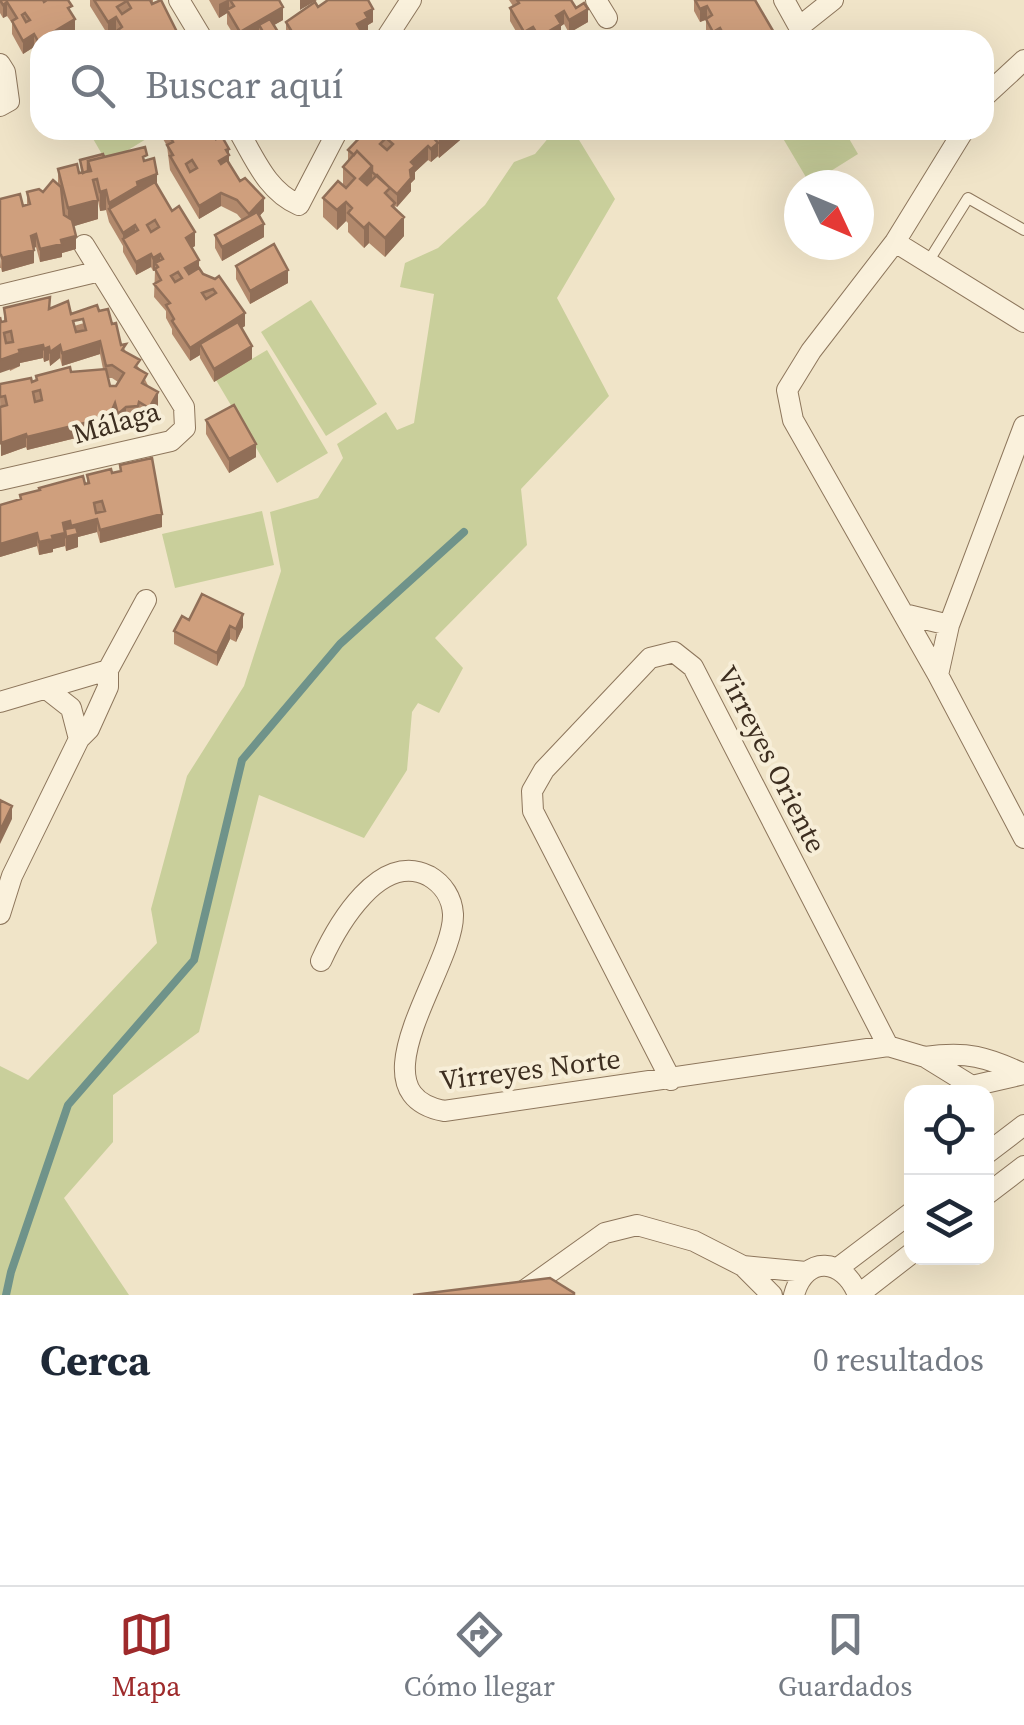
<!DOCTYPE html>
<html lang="es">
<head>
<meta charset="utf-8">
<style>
	:root { --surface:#fff; --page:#f2f2f3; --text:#1f2937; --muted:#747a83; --line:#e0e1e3; --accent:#9e2a2b }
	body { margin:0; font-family:"Source Serif 4",serif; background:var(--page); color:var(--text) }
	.controls { position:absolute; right:30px; bottom:30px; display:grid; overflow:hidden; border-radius:20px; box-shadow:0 10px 40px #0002 }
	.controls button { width:90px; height:90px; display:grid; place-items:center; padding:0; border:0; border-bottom:2px solid var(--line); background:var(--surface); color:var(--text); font:50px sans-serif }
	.compass { position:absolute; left:784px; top:170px; width:90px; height:90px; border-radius:50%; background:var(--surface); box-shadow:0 10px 40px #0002; rotate:134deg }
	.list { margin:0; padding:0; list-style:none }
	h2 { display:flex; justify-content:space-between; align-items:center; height:130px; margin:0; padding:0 40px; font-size:42px }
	h2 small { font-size:32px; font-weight:400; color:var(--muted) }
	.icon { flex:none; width:55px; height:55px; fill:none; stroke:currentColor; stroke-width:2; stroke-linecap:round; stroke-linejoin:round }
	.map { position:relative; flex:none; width:1024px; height:1295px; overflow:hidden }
	.search { position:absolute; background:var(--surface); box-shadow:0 10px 40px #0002; left:30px; right:30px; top:30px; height:110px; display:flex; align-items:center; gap:25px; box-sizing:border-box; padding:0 35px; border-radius:30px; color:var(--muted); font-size:38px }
	.sheet { height:290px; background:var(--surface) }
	nav { display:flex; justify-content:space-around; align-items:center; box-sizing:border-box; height:140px; border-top:2px solid var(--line); background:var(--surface); font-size:28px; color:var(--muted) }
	nav a { display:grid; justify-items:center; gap:5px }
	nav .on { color:var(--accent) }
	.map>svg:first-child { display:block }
	.green { fill:#c9cf9b }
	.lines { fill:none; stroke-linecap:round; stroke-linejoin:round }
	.stream { stroke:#6f938a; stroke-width:8 }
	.lane-casing { stroke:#8d765c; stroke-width:12 }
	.street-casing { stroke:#8d765c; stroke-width:22 }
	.lane { stroke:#faf1dc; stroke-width:10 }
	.street { stroke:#faf1dc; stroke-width:20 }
	.wall { fill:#b2896c; fill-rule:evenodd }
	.shaded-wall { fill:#916f58 }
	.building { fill:#cf9f7d; stroke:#916f58; stroke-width:2.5; fill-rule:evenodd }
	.labels { text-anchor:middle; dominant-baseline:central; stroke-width:8; stroke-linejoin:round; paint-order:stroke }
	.street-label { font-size:28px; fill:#3d2e20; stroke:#f7eed8 }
</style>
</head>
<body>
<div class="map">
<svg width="1024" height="1295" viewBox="0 0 1024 1295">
	<rect width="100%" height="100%" fill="#f0e4c8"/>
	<path class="green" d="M88,130H149L151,136L107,163Z
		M555,130H573L615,199L557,298L609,396L521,489L527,545L435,638L463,668L439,713L418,703L412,712L407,770L364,838L259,795L199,1032L113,1095V1142L64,1198L129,1295H0V1066L28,1080L157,943L151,909L187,776L244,686L281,571L270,512L318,498L343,458L337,444L386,412L397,430L414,423L434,294L400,287L405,263L438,248L485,205L514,162L535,154Z
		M778,130H844L858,154L810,184Z
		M311,300L377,404L326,436L261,332Z
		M267,350L328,453L277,483L216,380Z
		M262,511L274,565L175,588L162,534Z"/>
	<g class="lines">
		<path class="stream" d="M6,1295L11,1272L68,1105L194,960L242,760L340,644L464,532"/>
		<defs>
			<path id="lane" d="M928,262L968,198L1024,230"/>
			<path id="street" d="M179,0L203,40
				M596,0L607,18
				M784,0L799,27L833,0
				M385,40L411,0
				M0,64L5,72L9,101L0,106
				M984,97L1024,60
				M238,130C255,159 267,191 299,205L338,130
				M964,130L895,242L811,351L787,390L793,420L938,675L1024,838
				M895,242L1024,322
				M0,295L100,271
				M0,480L171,441L185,428L184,407L84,245
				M904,614L949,625
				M938,675L949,625L1024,426
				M48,690L71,708L79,739
				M0,702L108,670
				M0,914L12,876L79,739L89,729L108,687V670L146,600
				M321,961C337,926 380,850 429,876C443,884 452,898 453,914C455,967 350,1093 444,1111L888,1046L925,1057L972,1086L1024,1074
				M925,1057C968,1051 986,1057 1024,1074
				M671,1080L533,811L532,791L544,770L650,658L674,652L693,667L888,1046
				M986,1154L1024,1125
				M986,1195L1024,1166
				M743,1266L806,1272
				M838,1268L912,1212
				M518,1295L605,1233L637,1225L694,1241L743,1266L772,1295
				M794,1295C805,1254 844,1258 858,1295L912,1253"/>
		</defs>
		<use href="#lane" class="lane-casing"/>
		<use href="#street" class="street-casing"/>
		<use href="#lane" class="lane"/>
		<use href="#street" class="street"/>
	</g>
	<path class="wall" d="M0,0H45L43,1L72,14L75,32L40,40V53L38,54L34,47L23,54L12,34V23L7,16L3,18L0,13Z
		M90,0H153V3L181,40H118V34L116,30L108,35L90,6Z
		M209,0H279L283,20L274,25L237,40L227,24V13L219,18Z
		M509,0H571L588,22L569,33L564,24L561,26V37L557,40H521L510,21V8L513,6Z
		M694,0H755L776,40H711L706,32V20L700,22L694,11Z
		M318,7L373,22L368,25V31L362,34V40H289L286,35V22Z
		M158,130H219L229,163L240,181L264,211L259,216L264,237L222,261L215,248V235L242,220L237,214L221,206L199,219L170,170L167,146Z
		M367,130H466V135L439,158L438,156L431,162L428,160L415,172V179L411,183V191L397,207L395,206L404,236L385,257L369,243L364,248L348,232V223L346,221L337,230L323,217V198L343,186V167L348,161V150Z
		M104,157L147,160L157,187L195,246L191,248L199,268L245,326L242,328L252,359L214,382L200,358V355L190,361L172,334V329L166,318V311L154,297L155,271H153L151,267L136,275L123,252V246L109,222L106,210L100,211L98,201V219L74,226L76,249L62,253V257L40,262L36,247L34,248V263L2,272L1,268H0L4,198L23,206L27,205V192H43L58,185V169L81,173L80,160Z
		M236,266L288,283L250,304L236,279Z
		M4,308H50L71,314L99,311L112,324L126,352L140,369L158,406L149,421L139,415L138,419L126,420L118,427L115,416L112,423L84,439V436L27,450L26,447L1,456L0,397L36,381V376L103,369L100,354L62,366L60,358L50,366L49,360L44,362L43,358L20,363V366L10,371L1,322L4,321ZM83,319L84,323L74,326L73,321ZM109,378H112L118,382L116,386H110Z
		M206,420L256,457L229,473L206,434Z
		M120,465L162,527L100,543L97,532L78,537V547L66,551L65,546L53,549V552L39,555L37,546L0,557V505L20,500V495L87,483V475L120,472Z
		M189,620L243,627L236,642L230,639L217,666L174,644V631Z"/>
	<path class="shaded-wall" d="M227,0H229V12L219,18V4Z
		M300,0H317L300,10Z
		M7,2V16L3,18V5Z
		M707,6V19L700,22V9Z
		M283,7V20L262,32L259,25V34L240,40V32Z
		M373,9V22L368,25V31L362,34V40H350L357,24L365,13Z
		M588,9V22L569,33V20Z
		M564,11V24L561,26V37L557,40H539V37L556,16Z
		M116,17V30L108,35V22Z
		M75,19V32L62,40H40Z
		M533,27V40H524V32Z
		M720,28V40H713V32Z
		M34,34V47L23,54V41Z
		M449,130H466V135L439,158V138Z
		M438,143V156L431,162V149Z
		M428,146V160L415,172V179L411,183V191L397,207V194L411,162Z
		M229,149V168L219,174V161L226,150Z
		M372,166V185L360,198V179Z
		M157,174V193L109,209V203L137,182Z
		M106,190V210L100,211V192Z
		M221,193V206L199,219V206Z
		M264,198V211L249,228V214Z
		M98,200V219L68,228V208Z
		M346,202V221L337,230V210Z
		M404,217V236L385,257V238Z
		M369,223V243L364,248V228Z
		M264,224V237L222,261V247Z
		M135,225V239H123V246V233Z
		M195,232V246L186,252V238Z
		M36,234V247L31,249V236Z
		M76,236V249L62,253V257L40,262V249L61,240Z
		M34,250V263L2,272V258Z
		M151,254V267L136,275V262Z
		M160,254V267L155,263V270L153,271V258Z
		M199,260V273L185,281V268Z
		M288,270V283L250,304V291Z
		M245,313V326L204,352L200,344V355L190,361V348Z
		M100,341V354L62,366V353Z
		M43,345V358L20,363V366L0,373V360L19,350Z
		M60,345V358L50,366V352Z
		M252,346V359L214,382V369Z
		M49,347V360L44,362V349Z
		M158,392V406L149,421V408Z
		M115,403V416L112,423L84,439V425Z
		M126,407V420L118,427V414Z
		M84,423V436L27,450V437Z
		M26,434V447L1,456V443Z
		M256,444V457L229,473V459Z
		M162,514V527L100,543V530Z
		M97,519V532L78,537V547L66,551V537L71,536V526Z
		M70,521V534L65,533V546L53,549V552L39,555V542L52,536L63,523Z
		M37,533V546L0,557V544Z
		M243,614V627L236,642V629Z
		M230,626V639L217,666V653Z
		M12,806V819L0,844V831Z"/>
	<path class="building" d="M0,0H43L44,2L47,0H68L72,6L68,8L75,19L38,41L34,34L23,41L12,21L17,18L7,2L3,5ZM25,13L30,20L26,22L22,15Z
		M94,0H150L152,4L161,0L181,40H143L145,39L140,32L131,37L133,40H125L118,30L122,27L116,17L108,22ZM127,1L131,8L122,14L117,7Z
		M230,0H279L283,7L240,32L227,10L234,6Z
		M328,0H368L373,9L365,13L368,18L357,24L362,33L350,40H297L286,22L315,2L318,7Z
		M517,0H571L576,8L584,3L588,9L569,20L564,11L556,16L561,24L539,37L533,27L524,32L510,8L519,3Z
		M695,0H755L776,36L766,40L760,36V32L754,36L757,40H720L725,37L720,28L713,32L706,19L712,15L707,6L700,9Z
		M270,19L283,40H238L254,31L256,34L262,30L259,25Z
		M166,130H219L220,131L214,135L216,139L221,135L229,149L226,150L229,155L219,161L221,164L227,160L240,181L245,178L264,198L249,214L237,200L221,193L199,206L170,156L173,155L167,145L173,142ZM192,160L197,168L190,172L186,164Z
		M367,130H426L438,143L431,149L428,146L411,162L415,166L410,170L411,178L397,194L372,172V166L357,151L354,155L348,150ZM386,138L393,144L387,150L380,144Z
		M432,130H449L439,138Z
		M145,147L147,155L143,157L144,161L154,158L157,174L137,182L138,186L109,203L106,190L100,192L97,179L93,180L98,200L68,208L58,169L77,164L79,173L91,171L88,161Z
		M357,151L372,166L360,179L367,185L377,175L390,188L385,193L395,203L392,206L404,217L385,238L369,223L364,228L348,213L352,208L346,202L337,210L323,198L338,181L346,188L355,178L343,167Z
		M103,154L104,157L88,161V171L83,173L80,160Z
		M53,180L61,187L64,215L72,220L76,236L61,240L62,244L40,249L36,234L31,236L34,250L2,258L1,255H0V199L20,194L23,206L30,204L27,192L39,189L43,192Z
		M155,182L172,211L179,206L195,232L186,238L199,260L185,268L189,274L199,268L203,274L215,279L219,276L245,313L190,348L172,321L174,319L166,305L170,303L154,284L161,280L155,269L158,267L155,263L163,259L160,254L153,258L151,254L136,262L123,239L138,230L135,225L123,233L109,209ZM155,220L159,227L151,232L147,225ZM178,272L182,278L175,282L171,276ZM213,289L216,293L206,299L202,293Z
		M257,212L264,224L222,247L215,235Z
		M274,244L288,270L250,291L236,266Z
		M50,297L49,309L68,301L71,314L97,305L99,311L108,309L112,324L116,323L121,345L126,344L122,350L140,360L135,367L147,374L142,383L158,392L149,408L139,402L138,406L126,407L118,414L115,403L112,410L84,425V423L27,437L26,434L1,443L0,407L7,405L5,396L0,397V384L31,378L32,382L37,380L36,376L70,367L71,372L106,369L110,386H116L124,373L112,365L106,366L100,341L62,353L60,345L50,352L49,347L44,349L43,345L19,350L20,353L0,360V317L1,322L6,321L4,308ZM83,319L86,330L76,332L73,321ZM11,331L13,342L6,343L4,333ZM40,390L42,400L35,402L33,392Z
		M238,322L252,346L214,369L200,344Z
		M234,405L256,444L229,459L206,420Z
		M152,458L162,514L100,530L97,519L71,526L70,521L63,523L65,533L52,536L53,539L39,542L37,533L0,544V505L21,499L20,495L40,490L39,488L83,476L85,484L89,483L87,475L111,469L112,473L121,471L120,465ZM102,501L105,511L96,513L94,503Z
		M76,527L78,534L66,537L65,529Z
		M202,594L243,614L236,629L230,626L217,653L174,631L182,616L189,620Z
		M0,800L12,806L0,831Z
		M550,1278L574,1293V1295H413Z"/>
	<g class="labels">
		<g class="street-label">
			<text transform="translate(116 422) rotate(-16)">Málaga</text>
			<text transform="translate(772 759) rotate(63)">Virreyes Oriente</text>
			<text transform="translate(530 1069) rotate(-7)">Virreyes Norte</text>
		</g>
	</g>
</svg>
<div class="controls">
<button><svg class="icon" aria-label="locate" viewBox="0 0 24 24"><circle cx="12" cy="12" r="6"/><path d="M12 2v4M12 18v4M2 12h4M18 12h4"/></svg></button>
<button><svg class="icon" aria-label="layers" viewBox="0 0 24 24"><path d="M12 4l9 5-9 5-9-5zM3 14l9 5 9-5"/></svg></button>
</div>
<svg class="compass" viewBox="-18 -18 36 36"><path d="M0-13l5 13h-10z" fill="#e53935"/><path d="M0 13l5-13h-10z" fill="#747a83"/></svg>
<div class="search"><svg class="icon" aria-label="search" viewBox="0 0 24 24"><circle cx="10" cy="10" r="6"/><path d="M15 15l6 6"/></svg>Buscar aquí</div>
</div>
<section class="sheet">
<h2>Cerca<small>0 resultados</small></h2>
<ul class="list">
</ul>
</section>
<nav>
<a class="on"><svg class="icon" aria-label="map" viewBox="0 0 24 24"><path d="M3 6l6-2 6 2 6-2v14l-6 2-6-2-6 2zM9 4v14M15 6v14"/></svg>Mapa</a>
<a><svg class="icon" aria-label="directions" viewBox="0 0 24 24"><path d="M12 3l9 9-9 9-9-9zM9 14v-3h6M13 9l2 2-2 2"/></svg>Cómo llegar</a>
<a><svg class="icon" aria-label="saved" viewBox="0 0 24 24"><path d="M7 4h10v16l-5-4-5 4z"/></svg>Guardados</a>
</nav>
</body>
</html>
